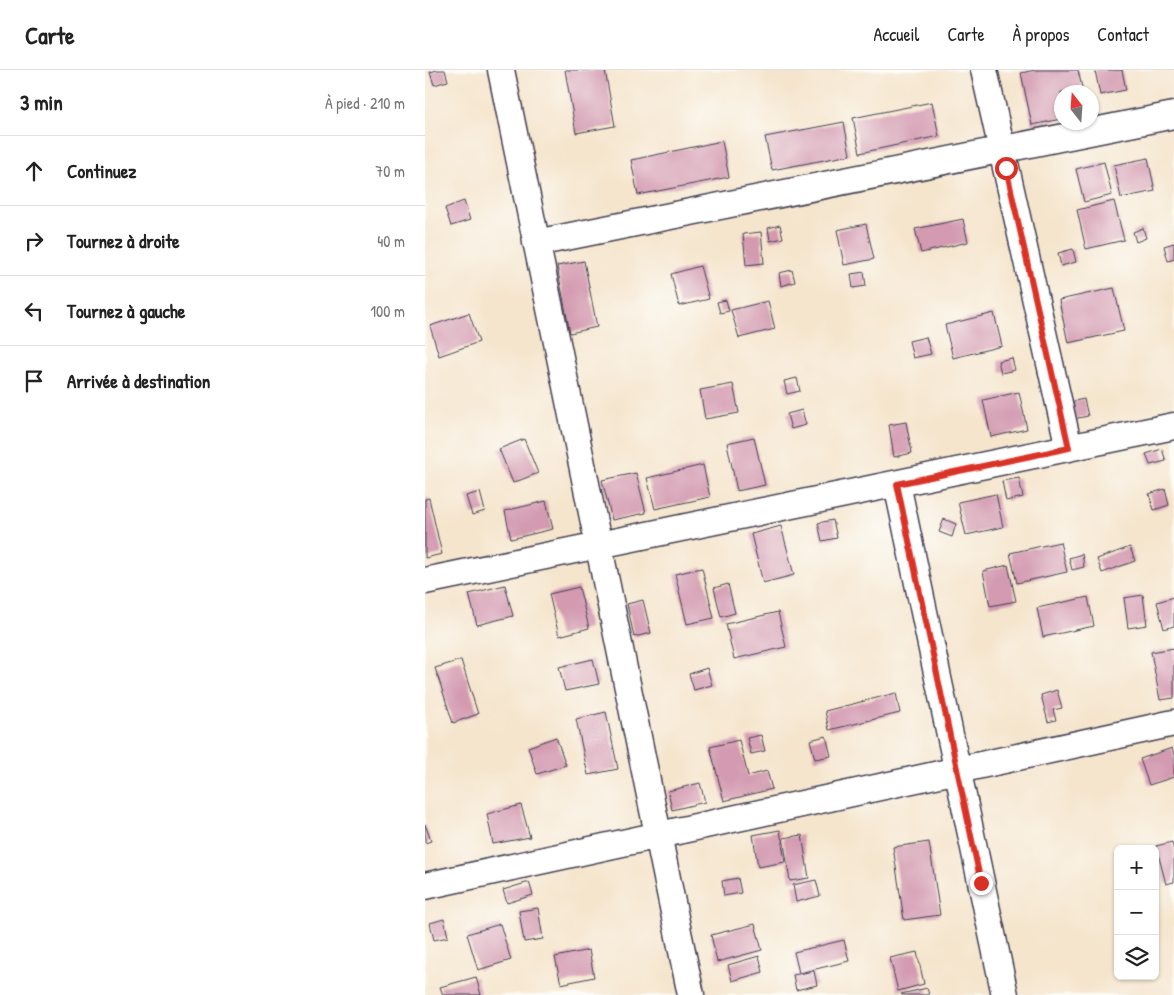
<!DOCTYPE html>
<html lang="fr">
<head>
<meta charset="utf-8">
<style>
	:root { --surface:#fff; --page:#f2f2f2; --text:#222; --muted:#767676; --line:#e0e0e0 }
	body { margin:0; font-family:"Patrick Hand",sans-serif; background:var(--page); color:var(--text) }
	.controls { position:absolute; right:15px; bottom:15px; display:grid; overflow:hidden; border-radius:8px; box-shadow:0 1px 4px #0004 }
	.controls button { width:45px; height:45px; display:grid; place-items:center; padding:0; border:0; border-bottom:1px solid var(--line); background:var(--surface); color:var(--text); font:25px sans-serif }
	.compass { position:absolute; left:629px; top:15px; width:45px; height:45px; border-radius:50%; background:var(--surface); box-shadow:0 1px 4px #0004; rotate:343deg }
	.stop { position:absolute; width:15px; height:15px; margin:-11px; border:4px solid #d93025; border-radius:50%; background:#fff }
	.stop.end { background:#d93025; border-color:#fff; box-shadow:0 1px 5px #0008 }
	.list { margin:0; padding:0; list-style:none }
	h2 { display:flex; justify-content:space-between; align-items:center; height:65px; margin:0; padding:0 20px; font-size:21px }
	h2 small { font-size:16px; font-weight:400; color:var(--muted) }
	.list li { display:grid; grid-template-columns:32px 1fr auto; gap:15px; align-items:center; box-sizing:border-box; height:70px; padding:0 20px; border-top:1px solid var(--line) }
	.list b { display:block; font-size:19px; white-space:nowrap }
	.list em { font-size:16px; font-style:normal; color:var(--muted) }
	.icon { flex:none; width:28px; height:28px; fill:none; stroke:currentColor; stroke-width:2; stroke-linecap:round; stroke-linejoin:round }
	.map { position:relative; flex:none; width:749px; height:925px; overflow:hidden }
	header { display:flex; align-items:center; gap:30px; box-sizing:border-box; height:70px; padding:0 25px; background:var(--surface); border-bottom:1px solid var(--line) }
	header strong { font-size:24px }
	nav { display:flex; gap:28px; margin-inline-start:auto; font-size:18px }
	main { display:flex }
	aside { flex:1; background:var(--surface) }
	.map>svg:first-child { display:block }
	.building { fill:#d39ab0 }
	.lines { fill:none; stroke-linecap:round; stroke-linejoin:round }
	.minor-casing { stroke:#423f51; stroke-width:29 }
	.minor { stroke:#fff; stroke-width:26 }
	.route { stroke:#d93025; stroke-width:6 }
</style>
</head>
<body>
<header>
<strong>Carte</strong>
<nav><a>Accueil</a><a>Carte</a><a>À propos</a><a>Contact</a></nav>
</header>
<main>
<aside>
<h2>3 min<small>À pied · 210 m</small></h2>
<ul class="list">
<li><svg class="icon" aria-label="ahead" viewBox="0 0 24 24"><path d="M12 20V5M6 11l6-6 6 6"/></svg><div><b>Continuez</b></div><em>70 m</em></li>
<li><svg class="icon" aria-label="right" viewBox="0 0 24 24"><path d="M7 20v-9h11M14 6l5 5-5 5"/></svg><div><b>Tournez à droite</b></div><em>40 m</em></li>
<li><svg class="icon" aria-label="left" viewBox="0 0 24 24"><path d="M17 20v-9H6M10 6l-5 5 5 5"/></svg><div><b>Tournez à gauche</b></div><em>100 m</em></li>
<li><svg class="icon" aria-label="arrive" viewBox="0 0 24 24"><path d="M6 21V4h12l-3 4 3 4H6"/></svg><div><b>Arrivée à destination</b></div></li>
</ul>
</aside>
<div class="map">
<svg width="749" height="925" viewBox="0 0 749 925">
	<rect width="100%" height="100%" fill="#fdfcf7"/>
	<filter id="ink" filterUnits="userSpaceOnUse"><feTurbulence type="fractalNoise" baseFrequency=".02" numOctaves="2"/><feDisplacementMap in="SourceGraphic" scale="10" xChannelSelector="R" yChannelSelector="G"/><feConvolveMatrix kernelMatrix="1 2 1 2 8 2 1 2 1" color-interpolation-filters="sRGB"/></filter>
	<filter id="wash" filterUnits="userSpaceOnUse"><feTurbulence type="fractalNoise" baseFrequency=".0096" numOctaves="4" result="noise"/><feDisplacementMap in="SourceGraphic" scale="20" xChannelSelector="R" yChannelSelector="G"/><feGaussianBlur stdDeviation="1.12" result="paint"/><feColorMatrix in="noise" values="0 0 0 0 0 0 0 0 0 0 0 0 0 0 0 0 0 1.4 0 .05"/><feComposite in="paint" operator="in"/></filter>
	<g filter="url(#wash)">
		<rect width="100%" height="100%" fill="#f5e5cd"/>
		<g id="blocks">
			<path class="building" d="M12,0H20L23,11L9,15L5,2Z
				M140,0H180L190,56L151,63Z
				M610,0H653L658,22H636V49L607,55L596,3Z
				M670,0H697L701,20L675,25Z
				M507,32L514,66L435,83L428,48Z
				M419,52L425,85L347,100L340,67Z
				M297,71L304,107L213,125L206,90Z
				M723,88L730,121L696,128L689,95Z
				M679,92L687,125L659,132L651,99Z
				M39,131L45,150L26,156L20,138Z
				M689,131L699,170L661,179L652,140Z
				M538,149L543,172L496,183L490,159Z
				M441,154L449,189L419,195L412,160Z
				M355,155L358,168L345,171L343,158Z
				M718,158L721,168L711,172L708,162Z
				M336,162L339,193L321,195L318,164Z
				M749,173V189L743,191L739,176Z
				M648,179L651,192L636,196L633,183Z
				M159,191L172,257L145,263L132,196Z
				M275,196L284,229L254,236L246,204Z
				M367,200L370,212L356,216L354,203Z
				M439,202L441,216L428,218L426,204Z
				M689,218L699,261L643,273L634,230Z
				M301,230L304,241L295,243L292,232Z
				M343,231L350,259L314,268L306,240Z
				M44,243L54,272L14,286L5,256Z
				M569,243L577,276L528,288L520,255Z
				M501,267L506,284L488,288L484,271Z
				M587,288L590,300L576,303L573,291Z
				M372,308L375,321L362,324L359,311Z
				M308,314L314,343L280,349L275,320Z
				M594,322L602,359L566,367L558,330Z
				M659,329L663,346L643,350L640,333Z
				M377,340L381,355L366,359L362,344Z
				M481,352L487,383L469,387L464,355Z
				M329,367L340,415L312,421L302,373Z
				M99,369L113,403L88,413L74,379Z
				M737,379L741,391L725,395L721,384Z
				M278,395L285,427L230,439L222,408Z
				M211,403L221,443L187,450L177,410Z
				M594,408L598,427L581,431L577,411Z
				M740,419L744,435L729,440L724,424Z
				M55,422L60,441L47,445L41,426Z
				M571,424L578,457L541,465L533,432Z
				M4,428L17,484L0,488V429Z
				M121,431L128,459L86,469L80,441Z
				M519,449L531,454L527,467L514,462Z
				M408,450L412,468L397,471L393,453Z
				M356,456L369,505L338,513L326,464Z
				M635,472L642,502L592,513L585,483Z
				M705,477L710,491L677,503L672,489Z
				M657,484L659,497L647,500L644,488Z
				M583,495L591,531L565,536L558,501Z
				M277,498L289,548L262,554L250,504Z
				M303,514L310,543L296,547L289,518Z
				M80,515L88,546L52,555L44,524Z
				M154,517L164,558L134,566L124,524Z
				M718,525L722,555L703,558L699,528Z
				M663,527L669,556L618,567L612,538Z
				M749,527V556L739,559L732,532Z
				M218,530L226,563L209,567L202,534Z
				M353,542L361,577L309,589L301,554Z
				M749,578V628L735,630L726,582Z
				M168,589L174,614L140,621L134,597Z
				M36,590L53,644L28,653L10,598Z
				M282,598L287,615L269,620L264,604Z
				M632,620L637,638L628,640L631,650L623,652L616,625Z
				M471,623L475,643L404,660L400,641Z
				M181,642L193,699L163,705L151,649Z
				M336,665L340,681L326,684L322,668Z
				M401,666L406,686L390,689L385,670Z
				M131,667L141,695L112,704L103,677Z
				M314,670L323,706L342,701L347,719L299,731L285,677Z
				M747,678L749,685V707L724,715L715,689Z
				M275,713L280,732L247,740L243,721Z
				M96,735L105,767L68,774L62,744Z
				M0,754L6,771L0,773Z
				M355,760L360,792L333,797L328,765Z
				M377,765L384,808L365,811L358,768Z
				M504,772L515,845L479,850L468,777Z
				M747,772L749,781V812L741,814L731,776Z
				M313,808L316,823L299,826L297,811Z
				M391,810L395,826L371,832L368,815Z
				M104,812L108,825L82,833L78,820Z
				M113,838L118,869L99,872L94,841Z
				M19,849L23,867L9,870L5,853Z
				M75,854L86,890L53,900L42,864Z
				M330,854L337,880L292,892L286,865Z
				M419,870L424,891L374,903L369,882Z
				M164,880L169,907L136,914L130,887Z
				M492,882L499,914L473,921L465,888Z
				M334,886L338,902L307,911L303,895Z
				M389,901L392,915L371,920L368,905Z
				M51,907L56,925H18L15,917Z
				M502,918L504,925H477L476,924Z"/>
		</g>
	</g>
	<g filter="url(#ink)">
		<use href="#blocks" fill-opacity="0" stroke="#423f51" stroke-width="1"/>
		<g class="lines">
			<defs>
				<path id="minor" d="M76,0L266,925
					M559,0L644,378
					M111,173L749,45
					M472,414L580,925
					M0,511L749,356
					M0,816L749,653"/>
			</defs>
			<use href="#minor" class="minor-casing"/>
			<use href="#minor" class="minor"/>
		</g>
	</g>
	<g class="lines" filter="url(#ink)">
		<path class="route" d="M556,813L472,414L644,378L581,98"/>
	</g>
</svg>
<div class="controls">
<button>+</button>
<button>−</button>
<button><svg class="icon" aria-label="layers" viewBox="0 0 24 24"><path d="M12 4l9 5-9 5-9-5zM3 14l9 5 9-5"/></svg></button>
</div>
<svg class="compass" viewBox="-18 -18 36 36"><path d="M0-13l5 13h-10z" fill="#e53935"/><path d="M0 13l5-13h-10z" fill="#767676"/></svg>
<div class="stop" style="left:581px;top:98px"></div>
<div class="stop end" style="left:556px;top:813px"></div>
</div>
</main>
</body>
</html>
